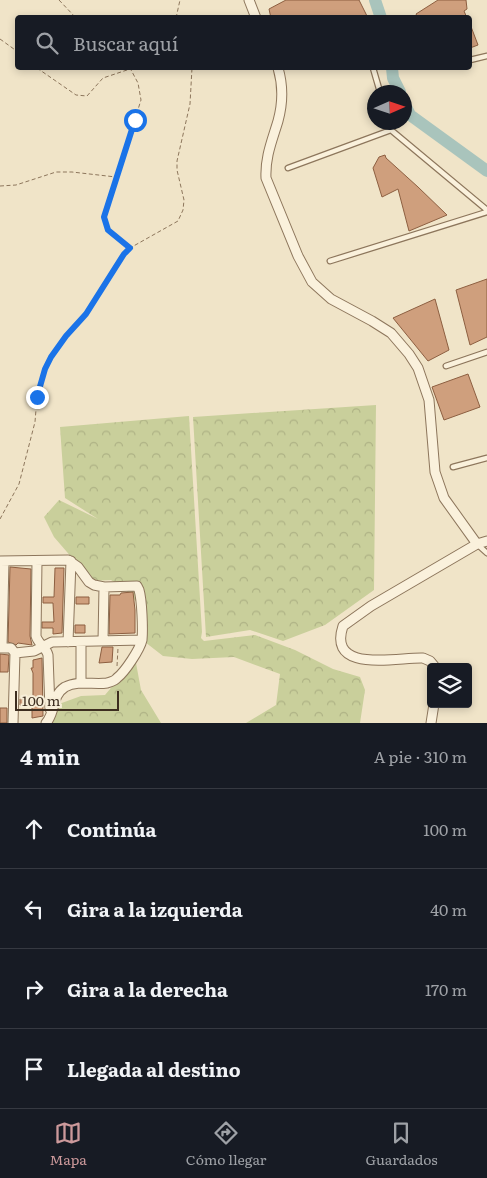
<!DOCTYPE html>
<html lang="es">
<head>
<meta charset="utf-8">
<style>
	:root { --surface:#171b24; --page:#242831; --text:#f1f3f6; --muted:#9ea1a6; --line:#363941; --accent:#cc999b }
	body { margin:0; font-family:Literata,serif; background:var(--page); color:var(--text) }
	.controls { position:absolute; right:15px; bottom:15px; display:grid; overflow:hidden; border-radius:5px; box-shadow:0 2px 8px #0003 }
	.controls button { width:45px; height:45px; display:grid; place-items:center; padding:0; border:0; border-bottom:1px solid var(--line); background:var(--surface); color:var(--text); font:25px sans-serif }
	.compass { position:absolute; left:367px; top:85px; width:45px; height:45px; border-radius:50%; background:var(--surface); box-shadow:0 2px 8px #0003; rotate:87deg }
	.scale { position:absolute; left:15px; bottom:12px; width:104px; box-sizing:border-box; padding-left:5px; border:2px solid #3d2e20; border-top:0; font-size:14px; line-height:18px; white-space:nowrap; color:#3d2e20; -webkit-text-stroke:4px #f7eed8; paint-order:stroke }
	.stop { position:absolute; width:15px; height:15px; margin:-11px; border:4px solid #1a73e8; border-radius:50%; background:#fff }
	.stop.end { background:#1a73e8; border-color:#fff; box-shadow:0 1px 5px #0008 }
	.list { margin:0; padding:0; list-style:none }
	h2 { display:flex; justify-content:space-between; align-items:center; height:65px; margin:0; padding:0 20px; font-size:21px }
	h2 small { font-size:16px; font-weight:400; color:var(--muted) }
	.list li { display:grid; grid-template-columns:32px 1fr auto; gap:15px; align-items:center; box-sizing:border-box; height:80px; padding:0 20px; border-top:1px solid var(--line) }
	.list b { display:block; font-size:19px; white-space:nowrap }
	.list em { font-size:16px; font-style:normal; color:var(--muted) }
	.icon { flex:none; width:28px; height:28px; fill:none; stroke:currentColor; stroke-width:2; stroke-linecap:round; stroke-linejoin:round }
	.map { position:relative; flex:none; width:487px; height:723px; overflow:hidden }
	.search { position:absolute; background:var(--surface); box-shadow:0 2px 8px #0003; left:15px; right:15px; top:15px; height:55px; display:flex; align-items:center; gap:12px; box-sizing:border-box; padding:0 18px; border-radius:5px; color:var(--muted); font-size:19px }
	.sheet { height:385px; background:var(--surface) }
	nav { display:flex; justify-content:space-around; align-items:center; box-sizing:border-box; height:70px; border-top:1px solid var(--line); background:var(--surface); font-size:14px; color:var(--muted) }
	nav a { display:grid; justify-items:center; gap:2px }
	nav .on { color:var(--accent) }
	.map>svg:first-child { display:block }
	.forest { fill:url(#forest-crowns) }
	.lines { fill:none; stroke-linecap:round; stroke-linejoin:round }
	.river { stroke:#a9c4bc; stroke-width:12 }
	.building { fill:#cf9f7d; stroke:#8d5f41 }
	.lane-casing { stroke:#8d765c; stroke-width:7 }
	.street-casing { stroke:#8d765c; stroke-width:11 }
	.path { stroke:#8d765c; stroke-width:1; stroke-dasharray:4 2.5; stroke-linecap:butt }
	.lane { stroke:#faf1dc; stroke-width:4.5 }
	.street { stroke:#faf1dc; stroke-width:9 }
	.route { stroke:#1a73e8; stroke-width:6 }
</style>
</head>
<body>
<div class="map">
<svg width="487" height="723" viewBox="0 0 487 723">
	<defs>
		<pattern id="forest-crowns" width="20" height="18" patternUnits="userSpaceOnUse" patternTransform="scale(1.25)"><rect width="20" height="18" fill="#c9cf9b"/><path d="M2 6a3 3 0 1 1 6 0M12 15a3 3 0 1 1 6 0" fill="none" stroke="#aeb285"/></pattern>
	</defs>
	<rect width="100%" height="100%" fill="#f0e4c8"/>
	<path class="forest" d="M376,405L374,590L325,625L283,641L250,630L206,637L193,417Z
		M189,416L202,632L201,638L204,641L255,635L295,650L333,669L360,677L365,690L360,723H246L276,705L280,674L234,657L192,659L163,656L145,642L140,606L126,590L111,580L92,581L54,537L44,517L59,500L98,519L65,498L60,427Z
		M136,663L141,690L161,723H52L59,704L81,696L105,695L131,664Z"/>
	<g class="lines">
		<path class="river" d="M375,0L381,18
			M392,68L393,78L400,92
			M404,103L410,115L487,171"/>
	</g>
	<path class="building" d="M286,0H359L367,16L363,18H271L269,9Z
		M438,0H466L467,9L464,11L467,18H418L416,14Z
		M470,24L478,45L470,48Z
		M385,155L386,158L418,187L447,215L409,231L398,189L382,197L373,168L379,157Z
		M487,279V337L470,345L456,290Z
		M435,299L449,350L428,361L393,318Z
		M468,374L480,407L444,420L432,387Z
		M10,567L31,569L30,636L32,645L18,643L16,645L8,642Z
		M55,568H64L62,633L53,634V628H42V622H54L53,603H43V597H54Z
		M133,592L135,610V633L109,634L110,595H120L121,593Z
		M76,597H89V604H76Z
		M75,625H85V633H75Z
		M102,647H113L112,662L99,663Z
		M0,654L9,655L8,672H0Z
		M42,658L43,716L32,718V705H20V699H33V673L31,668H33V660Z
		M0,708H7V723H0Z"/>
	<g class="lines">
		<defs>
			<path id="lane" d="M470,60L487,56
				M373,68L380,92
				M389,122L391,130L487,210
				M288,168L391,130
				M330,261L487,212
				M446,366L487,352
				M453,467L487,458
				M477,544L487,553"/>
			<path id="street" d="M249,0L256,18
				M278,68C283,85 283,103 278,121C272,141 265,157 266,178L298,256L312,282L331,299L372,321L391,333L409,354L418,368L429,400L435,472L444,498L477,544
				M0,561L68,560L78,567L89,582L94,585L104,587L137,586L139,590C142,600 143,629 142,640C140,649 125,672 117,678C115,681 110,682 107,683C94,685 78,680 65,687C51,696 56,712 46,723
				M37,561L36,636C38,644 46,647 48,655L50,709
				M103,641L104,587
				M68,642L71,561
				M0,648H11L15,653L13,723
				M2,648L4,561
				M15,653L34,651L52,642L142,640
				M435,667L430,661L423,658C397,657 327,674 343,626L371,606L477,544L487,541
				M81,683V642
				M431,723L434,704"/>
		</defs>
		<use href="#lane" class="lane-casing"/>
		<use href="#street" class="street-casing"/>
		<path class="path" d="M59,0L76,18
			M176,18L180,0
			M0,39L18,52
			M37,68L76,95L87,96L103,78L130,69
			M0,186L16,185L56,172H72L116,177
			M129,248L108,230L104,217L141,100L138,83L130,68
			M0,519L19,484L35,422L37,397L45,369L51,357L66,336L86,314L124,254L130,248L178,221L183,210L184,200L177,170V161L190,104L192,68
			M117,666L118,648"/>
		<use href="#lane" class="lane"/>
		<use href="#street" class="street"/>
	</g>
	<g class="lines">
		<path class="route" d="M37,397L45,369L51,357L66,336L86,314L124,254L130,248L108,230L104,217L135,120"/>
	</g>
</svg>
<div class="controls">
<button><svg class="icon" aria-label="layers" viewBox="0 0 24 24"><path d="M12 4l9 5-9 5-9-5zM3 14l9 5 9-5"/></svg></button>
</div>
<svg class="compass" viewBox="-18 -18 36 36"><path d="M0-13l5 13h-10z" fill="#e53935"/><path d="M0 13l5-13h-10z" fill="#9ea1a6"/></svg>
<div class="scale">100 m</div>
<div class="stop" style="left:135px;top:120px"></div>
<div class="stop end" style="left:37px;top:397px"></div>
<div class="search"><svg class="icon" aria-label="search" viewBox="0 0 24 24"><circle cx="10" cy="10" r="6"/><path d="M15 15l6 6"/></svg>Buscar aquí</div>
</div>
<section class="sheet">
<h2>4 min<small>A pie · 310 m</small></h2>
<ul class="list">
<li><svg class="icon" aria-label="ahead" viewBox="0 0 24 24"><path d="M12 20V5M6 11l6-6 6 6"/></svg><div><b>Continúa</b></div><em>100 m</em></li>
<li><svg class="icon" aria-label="left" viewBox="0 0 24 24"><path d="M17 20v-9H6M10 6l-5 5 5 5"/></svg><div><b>Gira a la izquierda</b></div><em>40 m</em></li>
<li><svg class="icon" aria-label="right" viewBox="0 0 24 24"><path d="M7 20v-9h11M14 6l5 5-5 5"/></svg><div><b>Gira a la derecha</b></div><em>170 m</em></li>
<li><svg class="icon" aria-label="arrive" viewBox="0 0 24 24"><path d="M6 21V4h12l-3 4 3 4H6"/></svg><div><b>Llegada al destino</b></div></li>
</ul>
</section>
<nav>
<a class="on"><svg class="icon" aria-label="map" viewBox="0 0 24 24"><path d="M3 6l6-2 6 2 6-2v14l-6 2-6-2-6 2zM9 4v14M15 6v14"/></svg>Mapa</a>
<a><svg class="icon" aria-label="directions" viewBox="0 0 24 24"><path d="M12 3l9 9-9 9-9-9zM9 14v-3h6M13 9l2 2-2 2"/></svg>Cómo llegar</a>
<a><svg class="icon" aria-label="saved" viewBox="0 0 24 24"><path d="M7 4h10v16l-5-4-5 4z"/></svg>Guardados</a>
</nav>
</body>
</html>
